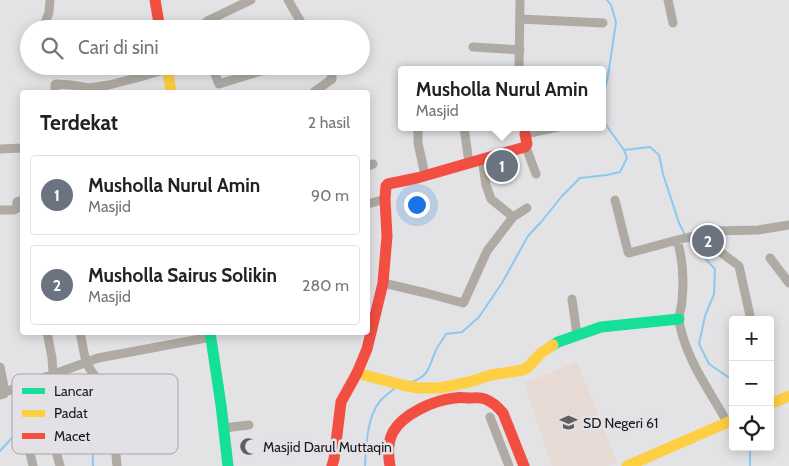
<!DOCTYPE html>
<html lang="id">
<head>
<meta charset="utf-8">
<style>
	:root { --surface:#fff; --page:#f6f6f6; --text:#222; --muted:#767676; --line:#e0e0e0; --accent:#605f61 }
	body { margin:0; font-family:Cabin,sans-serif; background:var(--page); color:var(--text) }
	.controls { position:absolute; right:15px; bottom:15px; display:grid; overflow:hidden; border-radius:5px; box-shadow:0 2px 12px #0003 }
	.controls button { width:45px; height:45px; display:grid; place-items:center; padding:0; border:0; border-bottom:1px solid var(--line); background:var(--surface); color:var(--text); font:25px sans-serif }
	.you { position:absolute; left:416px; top:204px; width:18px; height:18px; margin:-12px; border:4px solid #fff; border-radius:50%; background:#1a73e8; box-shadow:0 0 0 8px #1a73e833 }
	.badge { display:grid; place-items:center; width:32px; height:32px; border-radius:50%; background:var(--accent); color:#fff; font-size:16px; font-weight:700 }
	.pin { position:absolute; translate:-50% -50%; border:2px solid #fff; box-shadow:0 1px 5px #0006 }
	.popup { position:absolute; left:398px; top:66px; width:208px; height:65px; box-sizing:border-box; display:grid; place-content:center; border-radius:5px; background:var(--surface); filter:drop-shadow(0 1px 4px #0005); font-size:16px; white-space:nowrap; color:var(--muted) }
	.popup b { font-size:19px; color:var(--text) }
	.popup::after { content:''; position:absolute; left:50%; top:100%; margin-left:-10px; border:10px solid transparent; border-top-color:var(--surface) }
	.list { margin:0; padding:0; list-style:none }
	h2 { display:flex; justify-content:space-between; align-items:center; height:65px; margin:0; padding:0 20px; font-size:21px }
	h2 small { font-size:16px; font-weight:400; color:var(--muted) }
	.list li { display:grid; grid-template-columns:32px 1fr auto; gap:15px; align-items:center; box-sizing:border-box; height:80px; margin:0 10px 10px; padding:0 10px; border:1px solid var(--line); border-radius:5px }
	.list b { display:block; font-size:19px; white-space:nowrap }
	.list p { margin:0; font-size:16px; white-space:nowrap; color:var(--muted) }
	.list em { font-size:16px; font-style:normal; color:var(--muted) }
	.icon { flex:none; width:28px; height:28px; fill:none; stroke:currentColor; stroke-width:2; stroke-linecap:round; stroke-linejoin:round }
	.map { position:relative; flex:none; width:789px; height:466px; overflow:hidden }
	.search { position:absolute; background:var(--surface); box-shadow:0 2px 12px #0003; left:20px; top:20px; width:350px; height:55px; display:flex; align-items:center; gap:12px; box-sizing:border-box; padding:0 18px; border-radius:28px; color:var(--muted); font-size:19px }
	.panel { position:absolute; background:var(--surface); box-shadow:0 2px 12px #0003; left:20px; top:90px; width:350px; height:245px; border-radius:5px }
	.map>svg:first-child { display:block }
	.education { fill:#e7dad4 }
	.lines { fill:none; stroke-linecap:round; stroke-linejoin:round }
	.stream { stroke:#8bc9f1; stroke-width:2 }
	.street { stroke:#afaaa3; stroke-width:9 }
	.fast { stroke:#16e098; stroke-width:11 }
	.slow { stroke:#ffcf43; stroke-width:11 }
	.jam { stroke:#f24e42; stroke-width:11 }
	.labels { text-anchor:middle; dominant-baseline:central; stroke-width:5; stroke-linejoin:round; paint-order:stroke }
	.poi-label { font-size:14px; fill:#1a191b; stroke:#e3e1e5; text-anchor:start }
	.key { fill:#e3e1e5; stroke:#a7a5a8; stroke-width:1 }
	.key-label { font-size:14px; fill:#1a191b }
</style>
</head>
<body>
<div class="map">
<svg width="789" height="466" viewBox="0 0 789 466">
	<rect width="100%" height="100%" fill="#e3e2e4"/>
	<path class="education" d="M577,362L617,462L607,466H552L524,383Z"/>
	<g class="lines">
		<path class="stream" d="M607,0L611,5L616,22L608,76L602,102L604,122L624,150L650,147L659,155L663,174L679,223L685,235
			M689,241L715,269L714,294L705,316L699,344L709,364L731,379L733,382
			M411,382C431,376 429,364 437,348C440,343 443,339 446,334L462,332L479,317L502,283L528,236L542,221L562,196L580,178L607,175L620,172L627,158L624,150
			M0,451L18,431L47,414L70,406L78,407L84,412L92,427L93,466
			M365,466C366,446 367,417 380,401C385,396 390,392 395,388
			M750,466V447"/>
		<path class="street" d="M288,0L305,29
			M668,0L673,23
			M520,19L603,23
			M43,29L49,12L50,0
			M208,29L206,23L207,21L251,0
			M473,47L520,50
			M212,66L219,84L261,71L275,69L278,66
			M519,70L520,0
			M55,92V85L56,84L71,85L89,88L109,85L140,77L167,69
			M314,92L332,79V76L326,66
			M464,127L469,163
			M524,127L525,134L558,127
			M418,129V143L425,175
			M526,147L536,174
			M0,149L22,148
			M482,159L486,185L491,199L513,217
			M368,166L373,164
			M615,200L628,252L629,253L677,240L714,231L758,230L789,225
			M368,204L385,199
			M0,210H14L16,209L17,202L22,200
			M717,231L719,251L739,266L751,320
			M677,240C683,259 684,280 682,300C682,307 679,313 679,319C679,324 681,329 682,334C691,366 711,393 727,422
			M770,258L789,283
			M383,283L426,293L463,303L464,302L487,251L513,217L527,208
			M572,299L577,335
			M47,332L52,358L53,373
			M80,332L86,363L103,388L112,411L117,466
			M0,367L5,392
			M0,395L4,394L5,392L98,358L211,337
			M490,417L509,466
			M50,428L60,466
			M224,428L249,425
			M27,439L33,466
			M115,443L149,440L170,441"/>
		<path class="fast" d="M210,332L221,405L228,466
			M553,345L558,342L601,327L679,319"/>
		<path class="slow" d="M167,66L171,92
			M357,373L402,385L418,388H440L469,382L491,375L523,370L528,367L541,353L553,345
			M770,404L789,396
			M627,466L733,420"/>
		<path class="jam" d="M155,0L160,29
			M332,466L334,459L341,402L357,373L367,349L383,283L387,236L385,199L386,186L388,184L417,178L525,147L527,144L525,134
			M390,466C388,455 387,443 393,432C403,414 434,400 455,398C460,397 465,398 470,398C475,398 480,397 485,399C493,402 498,407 503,413L524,466"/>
	</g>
	<defs>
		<symbol id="school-bare" viewBox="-9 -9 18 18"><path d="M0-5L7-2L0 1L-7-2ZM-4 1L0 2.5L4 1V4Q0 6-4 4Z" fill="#605f61" stroke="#e3e1e5" stroke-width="2.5" paint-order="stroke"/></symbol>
		<symbol id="mosque-bare" viewBox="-9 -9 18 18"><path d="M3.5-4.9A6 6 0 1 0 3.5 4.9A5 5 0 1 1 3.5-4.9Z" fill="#605f61" stroke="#e3e1e5" stroke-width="2.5" paint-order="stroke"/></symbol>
	</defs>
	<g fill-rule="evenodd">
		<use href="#school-bare" x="556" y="410" width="25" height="25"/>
		<use href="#mosque-bare" x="236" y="434" width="25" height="25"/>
	</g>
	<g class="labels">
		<g class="poi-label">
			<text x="583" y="423">SD Negeri 61</text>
			<text x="263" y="447">Masjid Darul Muttaqin</text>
		</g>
	</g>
	<rect x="12" y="374" width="166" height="80" rx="8" class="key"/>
	<rect x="22" y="388" width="23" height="6" fill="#16e098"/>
	<rect x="22" y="410" width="23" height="7" fill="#ffcf43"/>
	<rect x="22" y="433" width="23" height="6" fill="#f24e42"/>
	<g class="key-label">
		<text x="54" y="396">Lancar</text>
		<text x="54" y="418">Padat</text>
		<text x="54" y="441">Macet</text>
	</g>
</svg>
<div class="controls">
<button>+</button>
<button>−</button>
<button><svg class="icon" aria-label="locate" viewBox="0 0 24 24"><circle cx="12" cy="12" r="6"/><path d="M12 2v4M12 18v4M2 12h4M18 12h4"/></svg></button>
</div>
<div class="you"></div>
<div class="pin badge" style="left:502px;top:166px;background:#6b7280">1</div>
<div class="popup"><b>Musholla Nurul Amin</b>Masjid</div>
<div class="pin badge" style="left:708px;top:241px;background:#6b7280">2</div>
<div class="search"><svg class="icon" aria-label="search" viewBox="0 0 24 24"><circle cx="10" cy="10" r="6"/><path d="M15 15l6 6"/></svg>Cari di sini</div>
<section class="panel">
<h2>Terdekat<small>2 hasil</small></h2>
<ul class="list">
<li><span class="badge" style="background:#6b7280">1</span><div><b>Musholla Nurul Amin</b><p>Masjid</p></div><em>90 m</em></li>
<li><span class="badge" style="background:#6b7280">2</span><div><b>Musholla Sairus Solikin</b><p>Masjid</p></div><em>280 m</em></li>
</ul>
</section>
</div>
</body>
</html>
